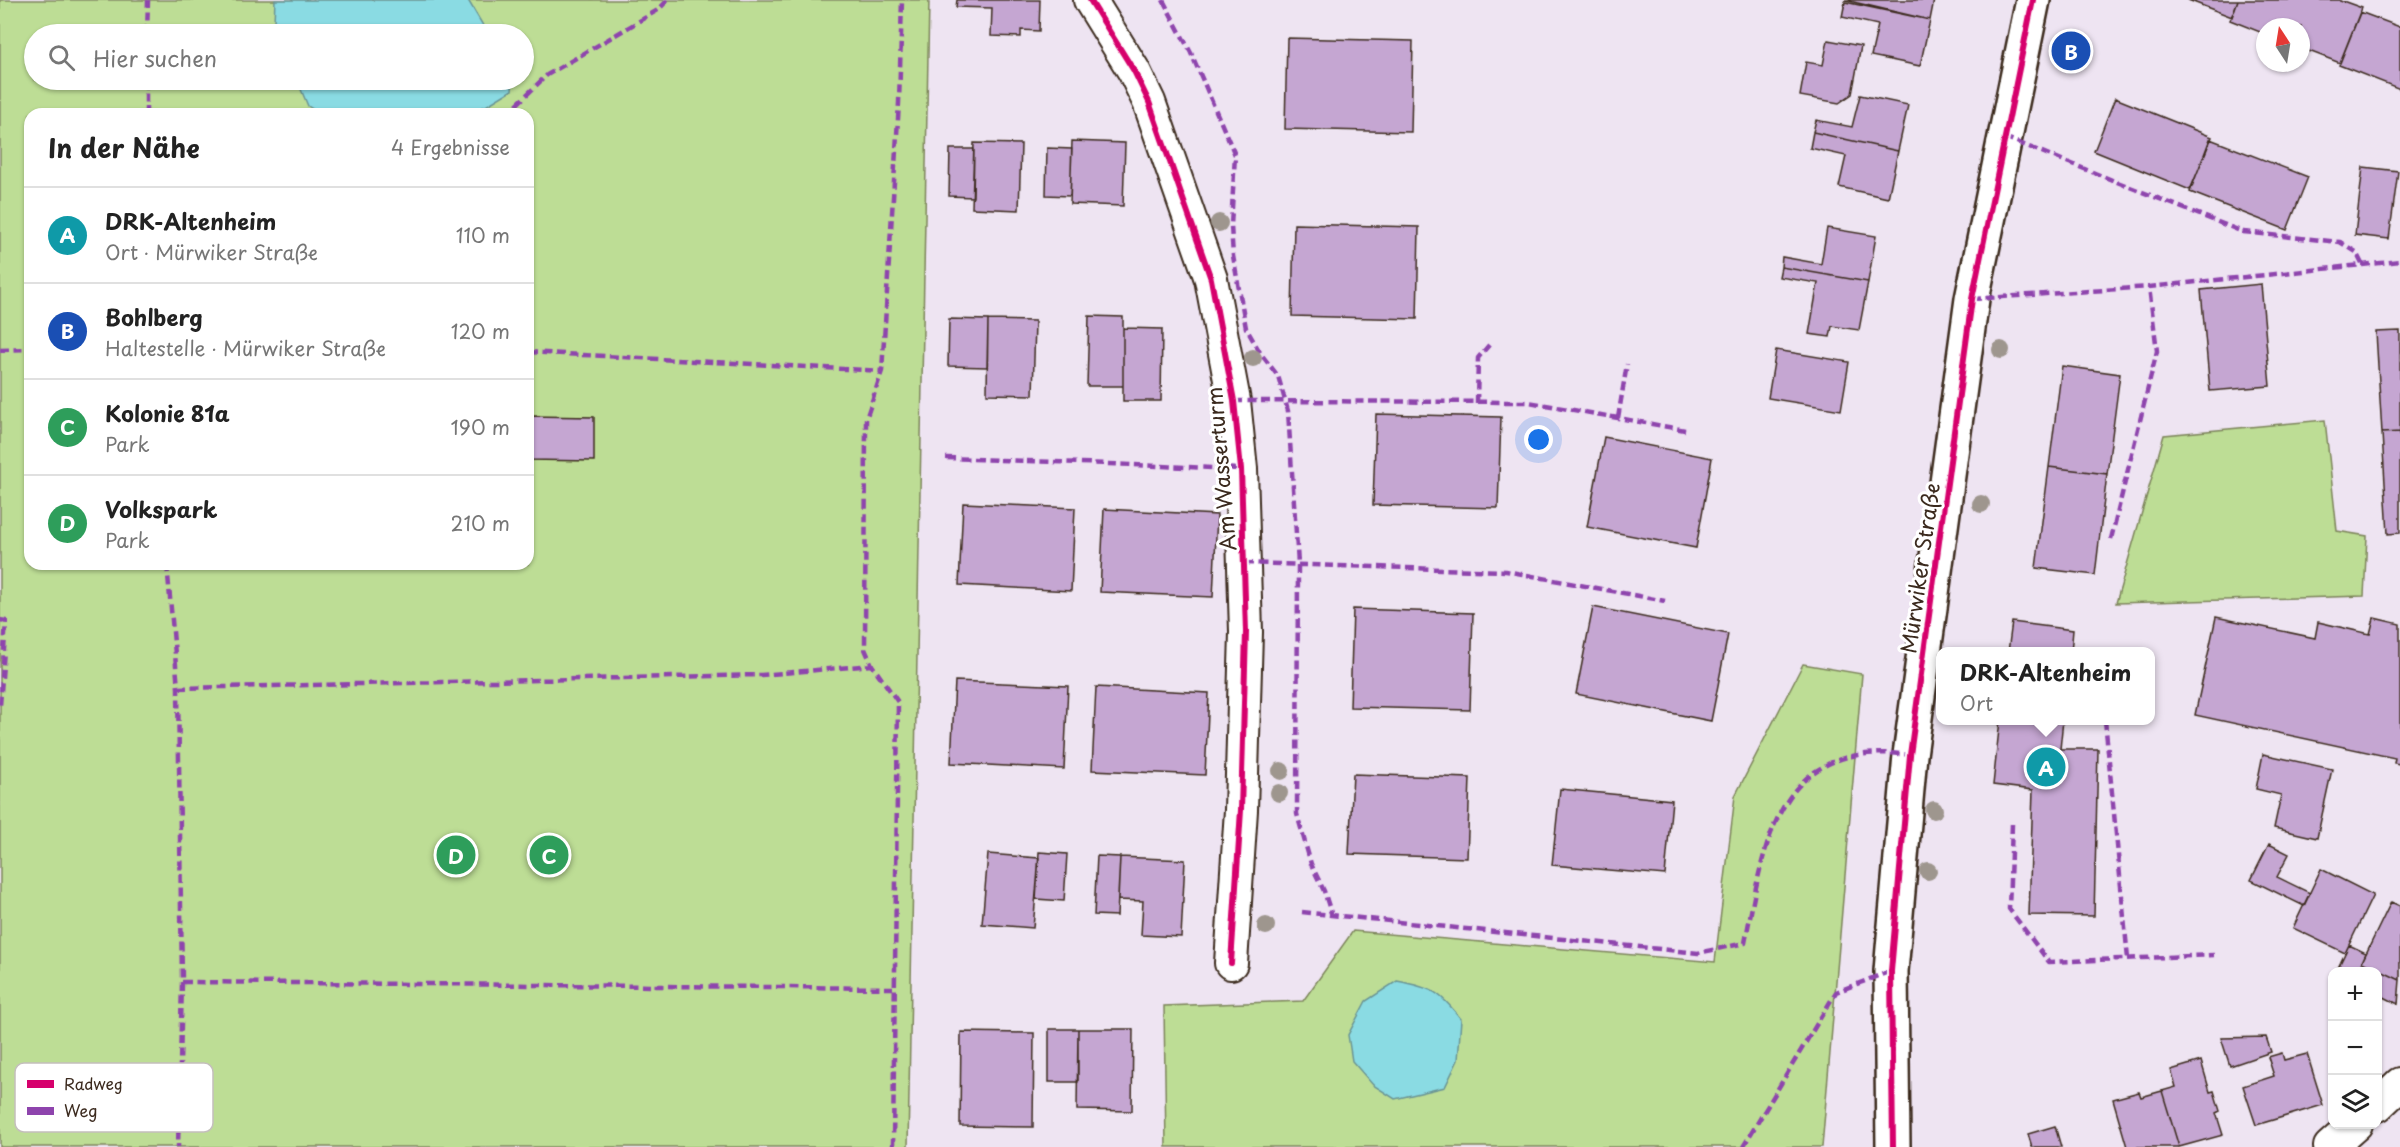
<!DOCTYPE html>
<html lang="de">
<head>
<meta charset="utf-8">
<style>
	:root { --surface:#fff; --page:#f2f2f2; --text:#222; --muted:#767676; --line:#e0e0e0; --accent:#c8321e }
	body { margin:0; font-family:"Playpen Sans",sans-serif; background:var(--page); color:var(--text) }
	.controls { position:absolute; right:18px; bottom:18px; display:grid; overflow:hidden; border-radius:12px; box-shadow:0 2px 4px #0004 }
	.controls button { width:54px; height:54px; display:grid; place-items:center; padding:0; border:0; border-bottom:2px solid var(--line); background:var(--surface); color:var(--text); font:30px sans-serif }
	.compass { position:absolute; left:2256px; top:18px; width:54px; height:54px; border-radius:50%; background:var(--surface); box-shadow:0 2px 4px #0004; rotate:348deg }
	.you { position:absolute; left:1539px; top:440px; width:21px; height:21px; margin:-15px; border:4px solid #fff; border-radius:50%; background:#1a73e8; box-shadow:0 0 0 9px #1a73e833 }
	.badge { display:grid; place-items:center; width:39px; height:39px; border-radius:50%; background:var(--accent); color:#fff; font-size:20px; font-weight:700 }
	.pin { position:absolute; translate:-50% -50%; border:3px solid #fff; box-shadow:0 2px 6px #0006 }
	.popup { position:absolute; left:1936px; top:647px; width:219px; height:78px; box-sizing:border-box; display:grid; place-content:center; border-radius:12px; background:var(--surface); filter:drop-shadow(0 2px 4px #0005); font-size:20px; white-space:nowrap; color:var(--muted) }
	.popup b { font-size:22px; color:var(--text) }
	.popup::after { content:''; position:absolute; left:50%; top:100%; margin-left:-12px; border:12px solid transparent; border-top-color:var(--surface) }
	.list { margin:0; padding:0; list-style:none }
	h2 { display:flex; justify-content:space-between; align-items:center; height:78px; margin:0; padding:0 24px; font-size:26px }
	h2 small { font-size:20px; font-weight:400; color:var(--muted) }
	.list li { display:grid; grid-template-columns:39px 1fr auto; gap:18px; align-items:center; box-sizing:border-box; height:96px; padding:0 24px; border-top:2px solid var(--line) }
	.list b { display:block; font-size:22px; white-space:nowrap }
	.list p { margin:0; font-size:20px; white-space:nowrap; color:var(--muted) }
	.list em { font-size:20px; font-style:normal; color:var(--muted) }
	.icon { flex:none; width:33px; height:33px; fill:none; stroke:currentColor; stroke-width:2; stroke-linecap:round; stroke-linejoin:round }
	.map { position:relative; flex:none; width:2400px; height:1147px; overflow:hidden }
	.search { position:absolute; background:var(--surface); box-shadow:0 2px 4px #0004; left:24px; top:24px; width:510px; height:66px; display:flex; align-items:center; gap:15px; box-sizing:border-box; padding:0 21px; border-radius:33px; color:var(--muted); font-size:22px }
	.panel { position:absolute; background:var(--surface); box-shadow:0 2px 4px #0004; left:24px; top:108px; width:510px; height:462px; border-radius:18px }
	.map>svg:first-child { display:block }
	.green { fill:#bddd95; stroke:#7c845a; stroke-width:1.5; fill-rule:evenodd }
	.water { fill:#8adbe3; stroke:#6a9494; stroke-width:1.5 }
	.building { fill:#c5a6d2; stroke:#3b2a1e; stroke-width:1.5 }
	.lines { fill:none; stroke-linecap:round; stroke-linejoin:round }
	.minor-casing { stroke:#3b2a1e; stroke-width:36 }
	.secondary-casing { stroke:#3b2a1e; stroke-width:38 }
	.minor { stroke:#fff; stroke-width:32 }
	.secondary { stroke:#fff; stroke-width:33 }
	.quiet { stroke:#8e44ad; stroke-width:4.5; stroke-dasharray:9 4.5; stroke-linecap:butt }
	.cycleway-casing { stroke:#fff; stroke-width:10 }
	.cycleway { stroke:#d6006c; stroke-width:6 }
	.tree { fill:#9e968e }
	.labels { text-anchor:middle; dominant-baseline:central; stroke-width:6; stroke-linejoin:round; paint-order:stroke }
	.street-label { font-size:21px; fill:#3b2a1e; stroke:#fff }
	.key { fill:#fff; stroke:#c4bfbc; stroke-width:1.5 }
	.key-label { font-size:16px; fill:#3b2a1e }
</style>
</head>
<body>
<div class="map">
<svg width="2400" height="1147" viewBox="0 0 2400 1147">
	<rect width="100%" height="100%" fill="#eee4f2"/>
	<filter id="ink" filterUnits="userSpaceOnUse"><feTurbulence type="fractalNoise" baseFrequency=".0167" numOctaves="2"/><feDisplacementMap in="SourceGraphic" scale="12" xChannelSelector="R" yChannelSelector="G"/><feConvolveMatrix kernelMatrix="1 2 1 2 8 2 1 2 1" color-interpolation-filters="sRGB"/></filter>
	<g filter="url(#ink)">
		<path class="green" d="M0,0H929L908,1147H0ZM34,34H524V80H34ZM30,114H528V564H30Z
			M2325,420L2337,531L2367,536L2364,596L2116,603L2164,435Z
			M1803,664L1862,674L1822,1147H1166L1164,1006L1303,1001L1353,931L1715,962L1735,796Z"/>
		<path class="water" d="M275,0H468L488,34H279L274,22Z
			M297,80H513L512,90L486,106L463,114H320L308,106Z
			M1397,981C1433,988 1439,991 1461,1019L1458,1060L1445,1087L1395,1099L1373,1085L1352,1061L1348,1035L1366,1001Z"/>
		<path class="building" d="M957,0H1040L1039,31L1021,30V37L991,36L992,8L956,7Z
			M1845,0H1934L1930,20Z
			M2188,0H2238L2232,17Z
			M2238,0H2340L2362,8L2340,63L2301,48V27H2265V34L2230,20Z
			M1845,2L1930,20L1920,66L1871,56L1878,25L1842,17Z
			M2360,12L2400,27V89L2339,65Z
			M1287,38L1413,41L1411,132L1285,129Z
			M1828,40L1861,46L1852,94L1839,103L1800,96L1806,62L1823,65Z
			M1860,95L1908,105L1898,151L1813,132L1816,120L1852,127Z
			M2115,98L2212,137L2190,190L2094,151Z
			M1813,132L1898,151L1888,198L1839,187L1846,156L1810,148Z
			M2210,139L2308,177L2287,230L2190,192Z
			M1072,141L1125,143L1123,206L1070,204Z
			M974,143L1021,144L1019,210L972,208Z
			M1047,148L1072,149L1070,196L1046,195Z
			M950,149H974L973,197L949,196Z
			M2363,167L2398,171L2389,239L2355,235Z
			M1294,224L1419,227L1417,319L1292,316Z
			M1827,228L1876,236L1868,282L1781,267L1782,257L1821,264Z
			M1781,267L1868,282L1859,330L1832,326L1830,337L1809,334L1818,283L1779,277Z
			M2261,284L2270,386L2210,391L2201,290Z
			M1089,316L1123,317V386H1087Z
			M949,319L988,320L987,367L948,366Z
			M988,320L1035,321L1033,395L987,394Z
			M1123,328L1162,329L1161,401H1123Z
			M2400,331V432L2382,433L2376,332Z
			M1776,350L1849,362L1841,410L1768,398Z
			M2062,366L2120,374L2107,474L2049,467Z
			M1376,414L1501,417L1498,508L1373,505Z
			M528,416L594,417V461L528,460Z
			M2400,432V533L2388,534L2382,433Z
			M1604,437L1712,458L1696,548L1587,527Z
			M2049,467L2107,474L2095,575L2036,568Z
			M963,503L1075,508L1071,591L959,585Z
			M1104,509L1217,515L1213,597L1100,592Z
			M1593,607L1728,634L1711,721L1576,694Z
			M1353,609L1473,613L1470,710L1350,707Z
			M2216,617L2315,638L2318,622L2370,634L2374,618L2400,624V764L2394,763L2395,758L2195,715Z
			M2012,622L2073,630L2071,652H2008Z
			M955,681L1068,686L1064,769L951,763Z
			M1096,687L1209,693L1205,775L1092,770Z
			M2000,720H2063L2060,749H2098L2094,916L2029,915L2033,790L1993,785Z
			M2263,754L2332,769L2317,838L2274,828L2281,795L2256,789Z
			M1353,774L1470,778L1467,858L1349,854Z
			M1560,789L1672,800L1665,875L1552,865Z
			M2269,844L2289,854L2277,877L2310,893L2304,906L2251,880Z
			M1039,852L1067,854L1064,901L1036,899Z
			M988,854L1039,858L1033,928L982,924Z
			M1097,856L1120,857L1117,916L1094,915Z
			M1120,857L1185,860L1181,937L1141,935L1143,901L1118,900Z
			M2321,869L2373,895L2345,953L2293,928Z
			M2391,902L2400,906V980L2362,962Z
			M2349,945L2366,953L2362,962L2400,980L2398,1004L2378,994V972H2336Z
			M1049,1029H1078V1082H1049Z
			M1078,1029H1133L1132,1111L1077,1110Z
			M961,1032L1034,1033L1033,1127L960,1126Z
			M2266,1037L2271,1052L2230,1066L2221,1038Z
			M2282,1053L2284,1060L2307,1054L2323,1105L2256,1125L2243,1086L2274,1076L2268,1057Z
			M2201,1061L2210,1092L2214,1091L2220,1111L2216,1113L2223,1135L2179,1147L2162,1091L2176,1087L2171,1070Z
			M2162,1091L2179,1147H2127L2113,1099L2139,1092L2141,1097Z
			M2055,1126L2061,1147H2032L2028,1134Z"/>
		<g class="lines">
			<defs>
				<path id="minor" d="M1090,0L1134,71L1149,102L1211,279L1234,401L1241,469L1246,632L1241,810L1231,963
					M2378,1105L2400,1084
					M2330,1147L2356,1124"/>
				<path id="secondary" d="M1893,1147L1891,971L1910,755L1972,299L2033,0"/>
			</defs>
			<use href="#minor" class="minor-casing"/>
			<use href="#secondary" class="secondary-casing"/>
			<use href="#minor" class="minor"/>
			<use href="#secondary" class="secondary"/>
			<path class="quiet" d="M1163,0L1191,53L1235,155L1231,226L1233,256L1246,328L1261,354L1278,376L1288,411L1298,564L1297,814L1311,864L1324,891L1332,916
				M147,34L148,0
				M146,80V114
				M507,114L547,75L658,10L668,0
				M2004,137L2243,232L2340,242L2356,252L2362,264
				M1972,299L2149,287L2400,261
				M0,350L30,349
				M528,352L882,371
				M1234,401L1529,402L1685,430
				M1477,403L1478,358L1489,345
				M1618,418L1627,364
				M946,458L1241,469
				M2111,539L2157,351L2149,287
				M1244,563L1506,571L1665,601
				M167,564L178,688L182,982L178,1147
				M0,620L6,621L0,706
				M178,688L761,675L872,665
				M2105,720L2128,959
				M2012,824L2009,909L2049,962L2214,955
				M1302,912L1698,953L1745,943C1765,840 1777,738 1910,755
				M182,982L896,988
				M893,1147L898,702L872,665L865,649L866,419L882,371L899,103L902,0
				M1743,1147L1836,992L1891,971"/>
			<defs>
				<path id="cycleway" d="M1090,0L1134,71L1149,102L1211,279L1234,401L1241,469L1246,632L1241,810L1231,963
					M1893,1147L1891,971L1910,755L1972,299L2033,0"/>
			</defs>
			<use href="#cycleway" class="cycleway-casing"/>
			<use href="#cycleway" class="cycleway"/>
		</g>
		<g class="tree">
			<circle cx="1219" cy="223" r="9"/>
			<circle cx="2001" cy="350" r="9"/>
			<circle cx="1253" cy="358" r="9"/>
			<circle cx="1981" cy="504" r="9"/>
			<circle cx="1281" cy="771" r="9"/>
			<circle cx="1279" cy="793" r="9"/>
			<circle cx="1934" cy="810" r="9"/>
			<circle cx="1928" cy="871" r="9"/>
			<circle cx="1266" cy="926" r="9"/>
		</g>
	</g>
	<g class="labels">
		<g class="street-label">
			<text transform="translate(1220 469) rotate(-95)">Am Wasserturm</text>
			<text transform="translate(1919 568) rotate(-82)">Mürwiker Straße</text>
		</g>
	</g>
	<rect x="15" y="1063" width="198" height="69" rx="9" class="key"/>
	<rect x="27" y="1080" width="27" height="8" fill="#d6006c"/>
	<rect x="27" y="1107" width="27" height="8" fill="#8e44ad"/>
	<g class="key-label">
		<text x="64" y="1090">Radweg</text>
		<text x="64" y="1117">Weg</text>
	</g>
</svg>
<div class="controls">
<button>+</button>
<button>−</button>
<button><svg class="icon" aria-label="layers" viewBox="0 0 24 24"><path d="M12 4l9 5-9 5-9-5zM3 14l9 5 9-5"/></svg></button>
</div>
<svg class="compass" viewBox="-18 -18 36 36"><path d="M0-13l5 13h-10z" fill="#e53935"/><path d="M0 13l5-13h-10z" fill="#767676"/></svg>
<div class="you"></div>
<div class="pin badge" style="left:2046px;top:767px;background:#0f9aa8">A</div>
<div class="popup"><b>DRK-Altenheim</b>Ort</div>
<div class="pin badge" style="left:2071px;top:51px;background:#1a4fb4">B</div>
<div class="pin badge" style="left:549px;top:855px;background:#2e9e5b">C</div>
<div class="pin badge" style="left:456px;top:855px;background:#2e9e5b">D</div>
<div class="search"><svg class="icon" aria-label="search" viewBox="0 0 24 24"><circle cx="10" cy="10" r="6"/><path d="M15 15l6 6"/></svg>Hier suchen</div>
<section class="panel">
<h2>In der Nähe<small>4 Ergebnisse</small></h2>
<ul class="list">
<li><span class="badge" style="background:#0f9aa8">A</span><div><b>DRK-Altenheim</b><p>Ort · Mürwiker Straße</p></div><em>110 m</em></li>
<li><span class="badge" style="background:#1a4fb4">B</span><div><b>Bohlberg</b><p>Haltestelle · Mürwiker Straße</p></div><em>120 m</em></li>
<li><span class="badge" style="background:#2e9e5b">C</span><div><b>Kolonie 81a</b><p>Park</p></div><em>190 m</em></li>
<li><span class="badge" style="background:#2e9e5b">D</span><div><b>Volkspark</b><p>Park</p></div><em>210 m</em></li>
</ul>
</section>
</div>
</body>
</html>
